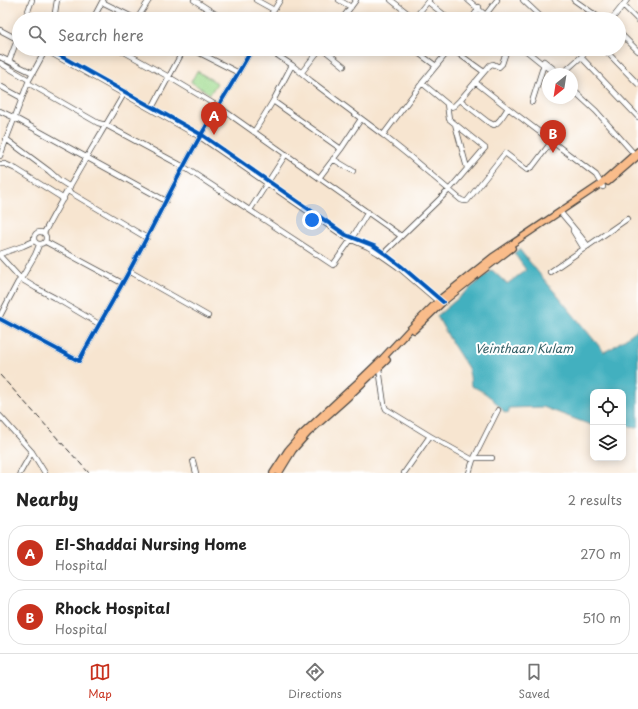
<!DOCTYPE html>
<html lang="en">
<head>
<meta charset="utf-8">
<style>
	:root { --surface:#fff; --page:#f2f2f2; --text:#222; --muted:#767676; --line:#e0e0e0; --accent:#c8321e }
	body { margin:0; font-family:"Playpen Sans",sans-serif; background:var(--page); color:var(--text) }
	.controls { position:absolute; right:12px; bottom:12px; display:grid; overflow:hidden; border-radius:8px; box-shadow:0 2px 10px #0003 }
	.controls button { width:36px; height:36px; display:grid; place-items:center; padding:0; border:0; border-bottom:1px solid var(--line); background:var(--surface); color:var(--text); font:20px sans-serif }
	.compass { position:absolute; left:542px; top:68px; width:36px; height:36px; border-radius:50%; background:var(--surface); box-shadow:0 2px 10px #0003; rotate:210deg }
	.you { position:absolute; left:312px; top:220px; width:14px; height:14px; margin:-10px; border:3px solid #fff; border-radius:50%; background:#1a73e8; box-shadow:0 0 0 6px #1a73e833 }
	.badge { display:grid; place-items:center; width:26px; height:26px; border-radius:50%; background:var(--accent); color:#fff; font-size:13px; font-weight:700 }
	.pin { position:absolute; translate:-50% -33px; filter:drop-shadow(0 1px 2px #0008) }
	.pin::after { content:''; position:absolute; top:21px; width:14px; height:12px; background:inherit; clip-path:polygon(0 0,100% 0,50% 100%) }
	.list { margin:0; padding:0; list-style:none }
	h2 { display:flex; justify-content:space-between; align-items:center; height:52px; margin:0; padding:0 16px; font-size:17px }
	h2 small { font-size:13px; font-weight:400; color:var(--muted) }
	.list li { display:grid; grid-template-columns:26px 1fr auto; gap:12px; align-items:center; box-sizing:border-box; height:56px; margin:0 8px 8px; padding:0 8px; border:1px solid var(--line); border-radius:16px }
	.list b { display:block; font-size:15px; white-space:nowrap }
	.list p { margin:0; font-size:13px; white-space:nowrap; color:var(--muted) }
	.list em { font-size:13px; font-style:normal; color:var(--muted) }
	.icon { flex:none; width:22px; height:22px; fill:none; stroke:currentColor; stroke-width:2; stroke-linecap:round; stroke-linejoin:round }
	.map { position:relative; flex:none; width:638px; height:473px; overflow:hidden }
	.search { position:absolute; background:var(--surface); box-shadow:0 2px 10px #0003; left:12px; right:12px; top:12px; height:44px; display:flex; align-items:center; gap:10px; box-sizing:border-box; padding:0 14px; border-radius:22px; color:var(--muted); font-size:15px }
	.sheet { height:180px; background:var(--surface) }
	nav { display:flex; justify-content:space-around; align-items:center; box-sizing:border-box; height:56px; border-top:1px solid var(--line); background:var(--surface); font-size:11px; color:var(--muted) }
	nav a { display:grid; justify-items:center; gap:2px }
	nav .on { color:var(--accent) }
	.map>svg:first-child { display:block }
	.green { fill:#9eda8d; stroke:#64825c }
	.water { fill:#43b0bf; stroke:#376e75 }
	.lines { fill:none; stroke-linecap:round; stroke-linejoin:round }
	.minor-casing { stroke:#4a4744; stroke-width:6 }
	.major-casing { stroke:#4a4744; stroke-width:8 }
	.minor { stroke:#fff; stroke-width:4.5 }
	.major { stroke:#f9bc8a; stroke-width:5.5 }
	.rail { stroke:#2b2b2b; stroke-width:1; stroke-dasharray:6 3; stroke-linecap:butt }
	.cycleway-casing { stroke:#fff; stroke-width:6 }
	.cycleway { stroke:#0057b8; stroke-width:4 }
	.labels { text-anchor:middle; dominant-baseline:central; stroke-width:4; stroke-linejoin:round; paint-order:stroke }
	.water-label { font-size:12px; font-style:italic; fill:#356066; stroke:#fff }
</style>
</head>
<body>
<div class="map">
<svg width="638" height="473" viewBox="0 0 638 473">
	<rect width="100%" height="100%" fill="#fff"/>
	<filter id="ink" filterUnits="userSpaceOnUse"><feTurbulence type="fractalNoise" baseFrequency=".025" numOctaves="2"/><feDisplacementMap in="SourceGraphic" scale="8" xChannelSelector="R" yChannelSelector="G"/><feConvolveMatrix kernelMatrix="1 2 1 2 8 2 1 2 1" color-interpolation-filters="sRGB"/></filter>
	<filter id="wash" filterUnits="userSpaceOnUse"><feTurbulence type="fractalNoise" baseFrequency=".012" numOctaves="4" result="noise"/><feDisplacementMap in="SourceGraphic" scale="16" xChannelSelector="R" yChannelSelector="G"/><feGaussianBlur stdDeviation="0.9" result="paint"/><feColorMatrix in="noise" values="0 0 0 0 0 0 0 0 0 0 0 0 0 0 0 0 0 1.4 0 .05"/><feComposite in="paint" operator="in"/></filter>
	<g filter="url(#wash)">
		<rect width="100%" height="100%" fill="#f7e5d0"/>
		<path class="green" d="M197,71L217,83L210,94L191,82Z"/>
		<path class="water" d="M519,249L604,352L612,348L638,329V427L623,426V392H593V425H591L543,407L509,408V412L505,413C495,401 487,392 471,386L470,376L468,368L452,343L437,316L492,270L507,284L526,270L514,253Z"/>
	</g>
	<g filter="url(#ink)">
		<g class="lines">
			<defs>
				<path id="minor" d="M194,0L223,19
					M256,0L274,10L268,19
					M339,0L351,7
					M391,0L415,19
					M468,0L490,19
					M523,0L543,19
					M574,0L601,19
					M102,2L136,19
					M428,2L442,13L448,19
					M623,5L638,20
					M274,10L280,0
					M487,13L497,0
					M25,19L32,0
					M54,19L57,0
					M93,19L103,0
					M137,19L149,0
					M342,19L356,0
					M414,19L429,0
					M472,19L479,7
					M612,19L627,0
					M0,30L17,39
					M619,32L638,51
					M46,49L49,52L200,137L345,237L368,247L378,253L398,267L440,303
					M119,49L169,77L219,107L401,236
					M192,49L239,73
					M268,49L292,65L311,81L383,135L422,83L450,49
					M323,49L344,66
					M413,49L436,66
					M452,49L484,72
					M524,49L555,74
					M604,49L638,84
					M0,57L33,73
					M581,57L638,117
					M9,61L19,35
					M544,61L554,69L557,74
					M0,63L29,80
					M302,72L320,49
					M562,74L581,57L588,49
					M475,82L508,108L596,175L603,187
					M28,83L98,123L106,125L184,167L333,265L352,238L368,212
					M422,83L451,107L454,106L460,100L490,65L493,64L499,67L502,64L507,49
					M0,86L22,98
					M572,89L596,111L636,156
					M460,100L488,122L494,125C500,122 504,114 508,108
					M273,101L341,149
					M532,102L544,64
					M153,106L184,49
					M0,111L15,118L166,201
					M455,124L467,168
					M254,132L273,101L292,65
					M383,135L408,155L461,200L464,201H467L505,153L527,170L533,166L552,141
					M6,139L49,171L59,180L70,187
					M0,156L29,80L46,49
					M333,159L353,171
					M0,164H5L16,169L64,199
					M319,178L341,149L361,119
					M68,191L147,238
					M250,210L286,154
					M562,214C571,225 580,235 588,246
					M573,228V231L584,249
					M34 238a6 6 0 1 1 12 0a6 6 0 1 1-12 0Z
					M44,233C69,185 98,139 125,92
					M46,242L122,283
					M384,253L449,190L485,148L449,119L447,104
					M0,254L23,246L34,241
					M0,256L21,279L36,288L55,298L99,324
					M129,271L208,316
					M550,272L627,219
					M0,316L18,282L21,279L35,255L39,245
					M0,319L79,361C97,327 118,293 136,258C158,217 178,175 201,135C218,106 236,78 252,49
					M377,365L379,368L384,404L386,409L430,436
					M0,416L32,452L45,473
					M474,458H492
					M193,461L196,473
					M20,473L32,452
					M404,473L430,436L473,460
					M469,473L473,460L498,410"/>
				<path id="major" d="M608,182L638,156
					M414,330L443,302L478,274L512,248
					M273,473L288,450L300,436L358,382L383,358L411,328L440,299L494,256L601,184L638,151
					M279,473L293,450L308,433L345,400L387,360"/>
			</defs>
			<use href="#minor" class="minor-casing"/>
			<use href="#major" class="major-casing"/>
			<use href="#minor" class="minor"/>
			<use href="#major" class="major"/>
			<path class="rail" d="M0,375L89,473"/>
			<defs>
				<path id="cycleway" d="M47,49L50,50L202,135L346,235L374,246L384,253L401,266L443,302
					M0,319L79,361C97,327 118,293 136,258C158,217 178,175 201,135C218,106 236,78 252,49"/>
			</defs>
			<use href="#cycleway" class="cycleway-casing"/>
			<use href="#cycleway" class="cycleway"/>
		</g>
	</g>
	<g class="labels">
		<g class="water-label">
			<text x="524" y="348">Veinthaan Kulam</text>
		</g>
	</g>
</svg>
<div class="controls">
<button><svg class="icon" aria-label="locate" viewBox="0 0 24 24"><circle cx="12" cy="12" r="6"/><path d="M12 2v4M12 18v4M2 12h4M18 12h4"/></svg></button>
<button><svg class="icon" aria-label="layers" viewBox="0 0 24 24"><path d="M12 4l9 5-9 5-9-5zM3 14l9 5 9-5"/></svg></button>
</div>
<svg class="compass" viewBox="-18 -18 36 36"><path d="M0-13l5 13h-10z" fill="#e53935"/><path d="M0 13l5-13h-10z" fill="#767676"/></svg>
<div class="you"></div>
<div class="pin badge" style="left:214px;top:135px">A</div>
<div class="pin badge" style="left:553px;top:153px">B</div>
<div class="search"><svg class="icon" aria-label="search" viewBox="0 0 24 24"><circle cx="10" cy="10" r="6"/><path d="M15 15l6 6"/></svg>Search here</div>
</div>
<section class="sheet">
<h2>Nearby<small>2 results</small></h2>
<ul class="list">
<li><span class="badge">A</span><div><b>El-Shaddai Nursing Home</b><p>Hospital</p></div><em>270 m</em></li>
<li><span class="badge">B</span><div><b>Rhock Hospital</b><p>Hospital</p></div><em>510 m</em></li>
</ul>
</section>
<nav>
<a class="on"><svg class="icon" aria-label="map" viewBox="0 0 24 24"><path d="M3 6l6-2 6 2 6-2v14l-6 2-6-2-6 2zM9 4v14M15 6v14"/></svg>Map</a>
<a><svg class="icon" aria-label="directions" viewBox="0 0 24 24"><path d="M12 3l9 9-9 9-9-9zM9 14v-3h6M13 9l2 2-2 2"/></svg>Directions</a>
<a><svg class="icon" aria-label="saved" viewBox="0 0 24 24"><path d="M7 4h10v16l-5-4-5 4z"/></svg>Saved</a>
</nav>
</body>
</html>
